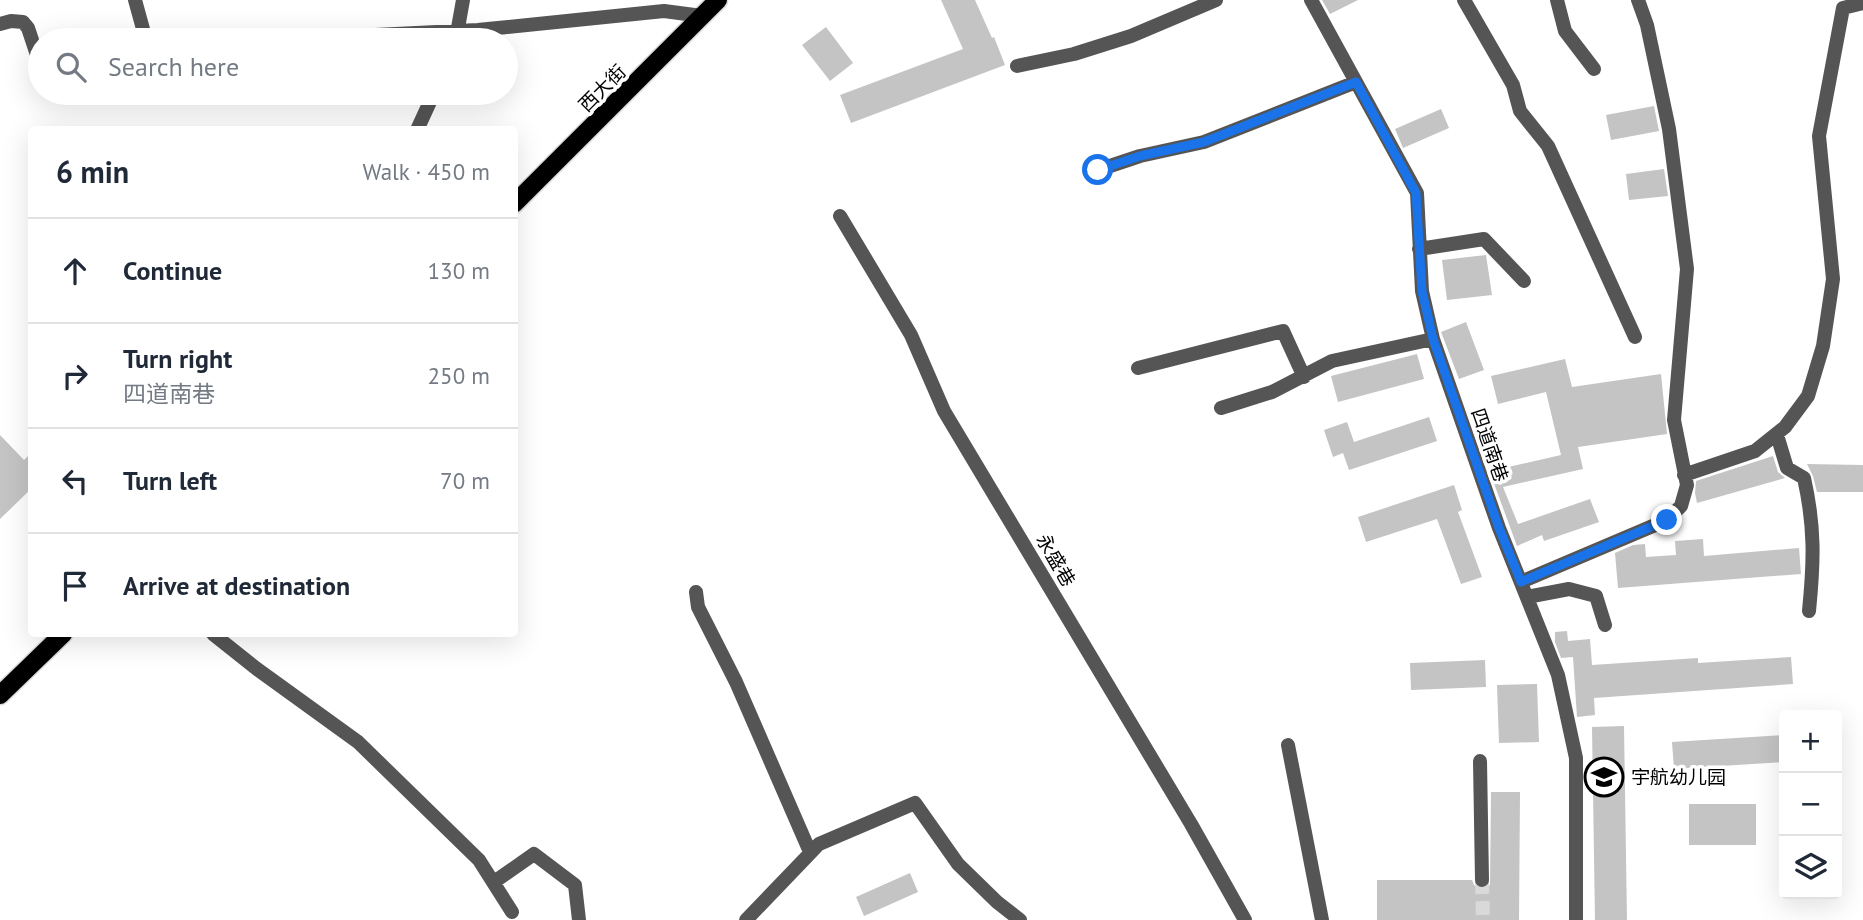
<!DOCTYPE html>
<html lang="en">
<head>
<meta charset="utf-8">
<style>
	:root { --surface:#fff; --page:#f6f6f7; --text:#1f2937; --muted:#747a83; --line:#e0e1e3 }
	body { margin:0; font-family:"PT Sans","Noto Sans SC",sans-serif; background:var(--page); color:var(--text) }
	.controls { position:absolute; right:21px; bottom:21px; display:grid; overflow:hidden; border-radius:7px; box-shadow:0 7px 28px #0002 }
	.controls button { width:63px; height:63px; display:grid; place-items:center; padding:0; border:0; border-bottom:2px solid var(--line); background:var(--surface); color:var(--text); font:35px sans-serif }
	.stop { position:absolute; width:21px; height:21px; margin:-16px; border:5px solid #1a73e8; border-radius:50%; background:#fff }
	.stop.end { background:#1a73e8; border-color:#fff; box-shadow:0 2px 7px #0008 }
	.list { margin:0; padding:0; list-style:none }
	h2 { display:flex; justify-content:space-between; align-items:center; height:91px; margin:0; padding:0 28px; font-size:30px }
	h2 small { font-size:23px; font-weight:400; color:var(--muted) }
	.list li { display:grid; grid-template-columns:46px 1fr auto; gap:21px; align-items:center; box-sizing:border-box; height:105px; padding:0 28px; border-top:2px solid var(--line) }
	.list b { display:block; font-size:26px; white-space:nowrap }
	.list p { margin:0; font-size:23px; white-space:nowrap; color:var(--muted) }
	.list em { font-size:23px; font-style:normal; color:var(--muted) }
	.icon { flex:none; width:38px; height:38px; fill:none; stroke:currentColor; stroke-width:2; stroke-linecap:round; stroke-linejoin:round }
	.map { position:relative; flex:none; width:1863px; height:920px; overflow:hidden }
	.search { position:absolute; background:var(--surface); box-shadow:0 7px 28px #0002; left:28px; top:28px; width:490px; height:77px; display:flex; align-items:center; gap:18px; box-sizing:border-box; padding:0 24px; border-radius:38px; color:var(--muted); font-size:26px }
	.panel { position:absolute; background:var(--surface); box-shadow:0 7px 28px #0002; left:28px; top:126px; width:490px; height:511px; border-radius:7px }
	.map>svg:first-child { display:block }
	.building { fill:#c4c4c4 }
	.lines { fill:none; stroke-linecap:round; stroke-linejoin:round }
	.minor-tunnel { stroke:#d9d9d9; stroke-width:14; stroke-dasharray:14 7; stroke-linecap:butt }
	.major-casing { stroke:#dbdbdb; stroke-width:21 }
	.minor { stroke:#555; stroke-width:14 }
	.major { stroke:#000; stroke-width:18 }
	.route { stroke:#1a73e8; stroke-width:9 }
	.labels { text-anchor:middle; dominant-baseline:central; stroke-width:7; stroke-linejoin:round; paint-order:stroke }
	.street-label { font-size:19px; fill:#000; stroke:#fff }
	.poi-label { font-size:19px; fill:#000; stroke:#fff; text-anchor:start }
</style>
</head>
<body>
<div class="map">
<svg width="1863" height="920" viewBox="0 0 1863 920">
	<rect width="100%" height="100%" fill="#fff"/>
	<path class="building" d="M941,0H975L992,38L994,37L1005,65L851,123L840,95L963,49Z
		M1322,0H1358L1330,14Z
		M826,27L853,63L830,81L802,45Z
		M1654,106L1659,131L1611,140L1606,115Z
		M1441,109L1449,128L1403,148L1395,129Z
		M1664,169L1668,196L1629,200L1626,174Z
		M1486,255L1492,295L1447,300L1442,260Z
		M1466,322L1484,370L1459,379L1441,332Z
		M1417,354L1424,379L1338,402L1331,376Z
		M1565,359L1572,387L1661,374L1667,434L1578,447L1583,469L1503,487L1518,524L1590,499L1599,522L1544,541L1542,535L1517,546L1492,478L1509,471L1508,467L1561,455L1546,392L1498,404L1491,376Z
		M1429,417L1437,441L1349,470L1343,453L1333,457L1324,430L1347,422L1354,442Z
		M0,435L24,460L32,452V488L0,519Z
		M1773,456L1778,472L1785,478L1697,503L1695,493L1696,481Z
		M1807,464L1863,465V492H1817L1813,476Z
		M1454,485L1462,510L1458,512L1482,577L1461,584L1437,519L1366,542L1358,517Z
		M1703,539L1704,556L1799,548L1801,574L1618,588L1615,553L1633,545L1645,544L1646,557L1676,555L1675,541Z
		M1567,631L1568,641L1590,639L1592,665L1698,658V663L1791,657L1793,684L1594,698L1595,715L1577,717L1573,657L1561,658L1555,642V632Z
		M1485,660L1486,687L1411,690L1410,663Z
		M1537,684L1539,742L1499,743L1497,685Z
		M1624,726L1627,920H1595L1592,727Z
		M1784,735V762L1674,769L1672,742Z
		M1491,792H1520L1519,920H1377V880H1472L1474,885L1481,890L1490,885Z
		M1689,804H1756V845H1689Z
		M910,873L918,892L864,916L856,897Z"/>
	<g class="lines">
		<path class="minor-tunnel" d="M1482,880L1483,920"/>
		<defs>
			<path id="major" d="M514,204L718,0
				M0,695L63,634"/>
		</defs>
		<use href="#major" class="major-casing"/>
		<path class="minor" d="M135,0L146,40
			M1311,0L1417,193L1422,291L1433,339L1499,528L1558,675L1576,758V920
			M1464,0L1513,85L1520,111L1548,146L1635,337
			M1557,0L1565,31L1594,69
			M0,24L11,21L23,22L28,28L40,64
			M456,39L463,0
			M272,40L478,30L664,11L702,16
			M1017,66L1074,54L1131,36L1216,0
			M417,130L434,93
			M1098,170L1140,156L1204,142L1356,82
			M840,216L911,335L944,411L1191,824L1245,920
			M1419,249L1484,239L1524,281
			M1138,368L1283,331L1304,377
			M1221,408L1272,392L1332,361L1433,339
			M1777,435L1787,468L1804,478C1815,527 1814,561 1809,611
			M1684,475L1755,451L1785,427L1808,396L1823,346L1833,279L1819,136L1843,8L1863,3
			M1521,582L1667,520L1681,506L1687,485L1674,420L1687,269L1669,129L1647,25L1638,0
			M696,592L698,607L736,682L810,852
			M1527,597L1569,589L1596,596L1605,625
			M213,634L257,669L358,742L479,860L512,912
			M1288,745L1322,920
			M1480,761L1482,880
			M494,882L534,854L575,885L579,920
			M746,920L819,844L915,803L958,864L997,902L1020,920"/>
		<use href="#major" class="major"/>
	</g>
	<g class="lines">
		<path class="route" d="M1098,170L1140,156L1204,142L1356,82L1416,193L1422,291L1433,339L1499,528L1521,582L1667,520"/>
	</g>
	<defs>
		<symbol id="school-ring" viewBox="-11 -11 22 22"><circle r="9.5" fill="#fff" stroke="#000" stroke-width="1.5"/><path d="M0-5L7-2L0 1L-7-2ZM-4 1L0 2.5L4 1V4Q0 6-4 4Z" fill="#000"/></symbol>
	</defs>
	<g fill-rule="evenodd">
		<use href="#school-ring" x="1582" y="755" width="44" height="44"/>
	</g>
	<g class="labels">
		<g class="street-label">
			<text transform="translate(602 88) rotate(-45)">西大街</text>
			<text transform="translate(1490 445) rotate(71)">四道南巷</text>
			<text transform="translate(1056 560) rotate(60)">永盛巷</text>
		</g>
		<g class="poi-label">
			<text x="1631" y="777">宇航幼儿园</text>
		</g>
	</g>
</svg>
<div class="controls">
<button>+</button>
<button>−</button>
<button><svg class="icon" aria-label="layers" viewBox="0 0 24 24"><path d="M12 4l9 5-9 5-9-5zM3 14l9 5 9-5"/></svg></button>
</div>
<div class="stop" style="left:1098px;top:170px"></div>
<div class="stop end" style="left:1667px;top:520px"></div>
<div class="search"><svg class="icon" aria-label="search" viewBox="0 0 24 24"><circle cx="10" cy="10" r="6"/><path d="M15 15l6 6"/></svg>Search here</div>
<section class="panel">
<h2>6 min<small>Walk · 450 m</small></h2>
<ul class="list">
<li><svg class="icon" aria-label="ahead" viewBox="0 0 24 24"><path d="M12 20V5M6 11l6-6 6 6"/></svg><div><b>Continue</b></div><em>130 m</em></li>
<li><svg class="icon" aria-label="right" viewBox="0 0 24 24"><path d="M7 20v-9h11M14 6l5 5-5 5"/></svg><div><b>Turn right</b><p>四道南巷</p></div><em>250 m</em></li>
<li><svg class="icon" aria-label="left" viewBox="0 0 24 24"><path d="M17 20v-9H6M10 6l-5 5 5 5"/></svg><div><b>Turn left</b></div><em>70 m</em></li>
<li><svg class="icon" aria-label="arrive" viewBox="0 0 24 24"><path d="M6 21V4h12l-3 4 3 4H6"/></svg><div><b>Arrive at destination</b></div></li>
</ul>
</section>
</div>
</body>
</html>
